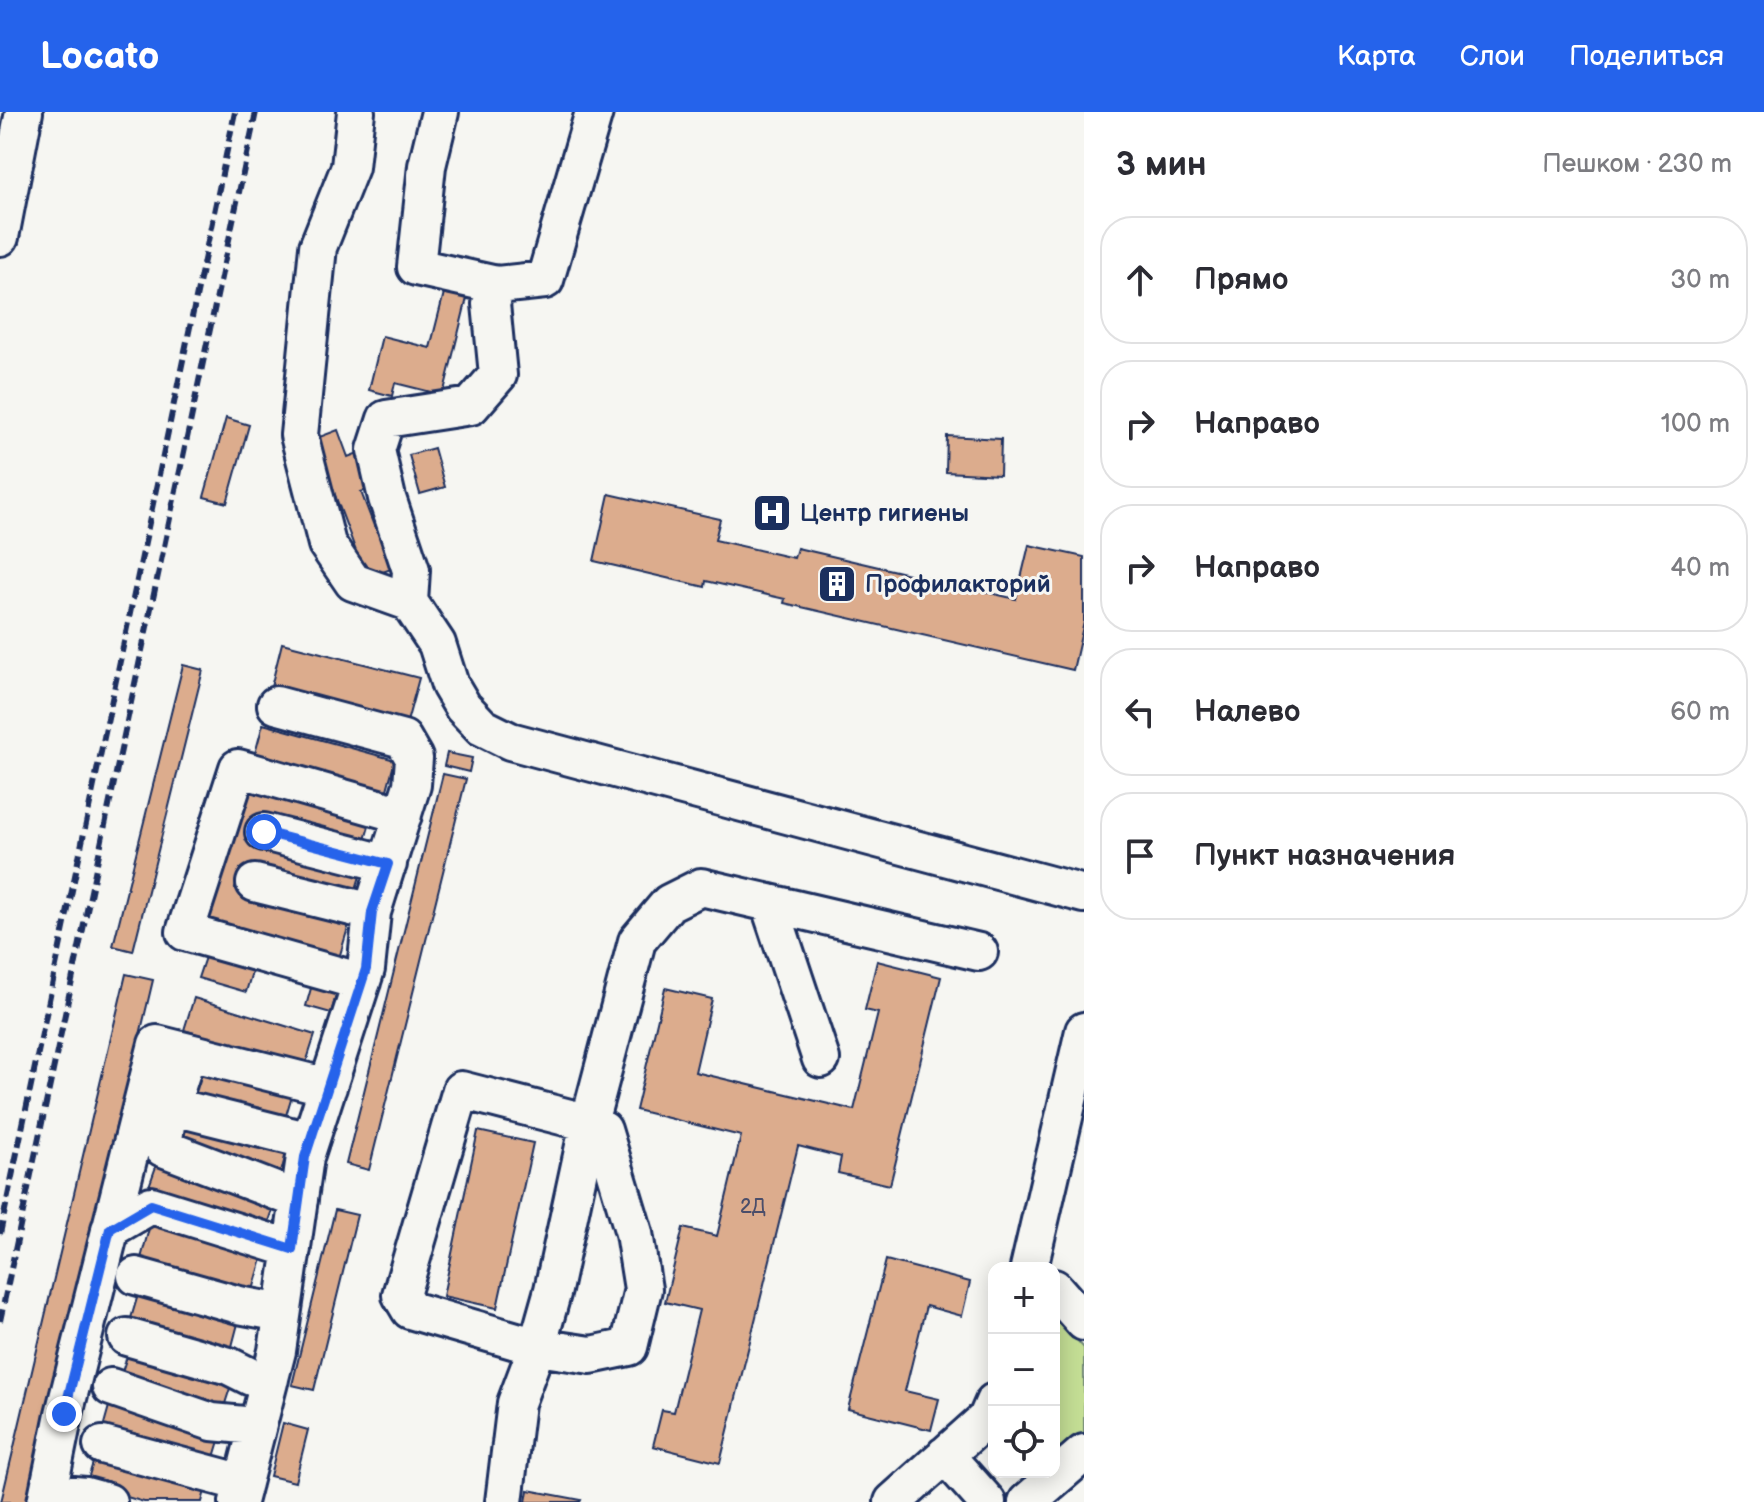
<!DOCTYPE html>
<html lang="ru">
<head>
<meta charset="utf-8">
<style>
	:root { --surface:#fff; --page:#f2f2f3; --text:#2b2b33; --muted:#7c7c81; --line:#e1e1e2; --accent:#2563eb }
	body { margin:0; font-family:"Balsamiq Sans",sans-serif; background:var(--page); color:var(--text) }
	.controls { position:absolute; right:24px; bottom:24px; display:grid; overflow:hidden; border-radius:16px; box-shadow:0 4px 20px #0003 }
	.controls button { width:72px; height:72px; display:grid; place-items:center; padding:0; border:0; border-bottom:2px solid var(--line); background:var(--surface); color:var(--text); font:40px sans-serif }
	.stop { position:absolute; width:24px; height:24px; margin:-18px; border:6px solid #2563eb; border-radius:50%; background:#fff }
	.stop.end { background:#2563eb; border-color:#fff; box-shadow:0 2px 8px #0008 }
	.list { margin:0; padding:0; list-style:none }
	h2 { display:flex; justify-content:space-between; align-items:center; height:104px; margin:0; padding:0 32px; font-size:34px }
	h2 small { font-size:26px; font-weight:400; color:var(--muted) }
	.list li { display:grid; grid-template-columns:52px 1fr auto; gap:24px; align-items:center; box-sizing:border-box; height:128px; margin:0 16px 16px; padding:0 16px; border:2px solid var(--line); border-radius:32px }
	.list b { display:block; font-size:30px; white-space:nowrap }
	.list em { font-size:26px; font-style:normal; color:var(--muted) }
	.icon { flex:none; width:44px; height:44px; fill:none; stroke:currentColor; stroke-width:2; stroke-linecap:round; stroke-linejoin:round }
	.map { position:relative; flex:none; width:1084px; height:1390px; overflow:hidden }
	header { display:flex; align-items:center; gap:48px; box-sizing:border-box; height:112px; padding:0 40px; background:var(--accent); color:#fff }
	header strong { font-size:38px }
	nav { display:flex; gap:44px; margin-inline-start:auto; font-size:28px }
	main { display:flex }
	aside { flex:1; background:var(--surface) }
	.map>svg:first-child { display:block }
	.green { fill:#c3dd94; stroke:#6f8679; stroke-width:2 }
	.building { fill:#dcac8d; stroke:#1b2f5e; stroke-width:2 }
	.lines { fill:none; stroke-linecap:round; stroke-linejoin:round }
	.minor-casing { stroke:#1b2f5e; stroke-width:42 }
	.minor { stroke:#f6f6f2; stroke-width:36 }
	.rail { stroke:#1b2f5e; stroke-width:6; stroke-dasharray:12 6; stroke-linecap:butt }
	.route { stroke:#2563eb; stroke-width:10 }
	.labels { text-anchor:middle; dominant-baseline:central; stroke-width:6; stroke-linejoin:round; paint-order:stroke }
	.number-label { font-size:20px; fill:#4b4e6a }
	.poi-label { font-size:24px; font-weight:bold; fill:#1b2f5e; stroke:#f6f6f2; text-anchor:start }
</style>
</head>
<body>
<header>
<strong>Locato</strong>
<nav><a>Карта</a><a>Слои</a><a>Поделиться</a></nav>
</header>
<main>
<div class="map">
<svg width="1084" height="1390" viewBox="0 0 1084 1390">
	<rect width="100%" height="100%" fill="#f6f6f2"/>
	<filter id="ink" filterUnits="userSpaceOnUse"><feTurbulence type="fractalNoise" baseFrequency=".0125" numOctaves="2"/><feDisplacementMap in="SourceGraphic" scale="16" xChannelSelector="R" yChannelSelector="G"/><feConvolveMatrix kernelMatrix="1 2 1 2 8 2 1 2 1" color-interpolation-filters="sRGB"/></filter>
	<g filter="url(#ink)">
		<path class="green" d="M1054,1202L1084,1236V1320L1054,1343Z"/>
		<path class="building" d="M446,173L469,178L443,283L395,271L392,284L369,278L382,224L430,236Z
			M226,306L249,313L227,391L204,385Z
			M338,318L348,345L358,341L371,377L361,380L374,414L388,409L405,452L366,466L314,327Z
			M947,324L1001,327L1000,363L946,360Z
			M434,336L445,375L420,382L409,343Z
			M609,382L720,407L715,428L794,446L797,436L1016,487L1029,433L1084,445V510L1073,558L784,491L785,487L706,469L705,475L594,449Z
			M282,531L419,566L407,610L271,575Z
			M183,553L203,558L133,839L113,834Z
			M263,612L395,648L385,685L253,649Z
			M447,641L472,646L469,660L444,654Z
			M443,662L466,667L369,1058L346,1052Z
			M242,667L372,704L362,738L255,707L248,729L361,761L352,790L240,757L235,776L350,809L337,853L200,814Z
			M207,839L254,853L246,880L198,866Z
			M877,849L941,865L890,1073L838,1061L841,1045L798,1034L720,1351L653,1334L662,1298L674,1300L699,1198L665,1190L683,1116L717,1124L741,1024L636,998L665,876L712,887L695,960L854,998L878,901L865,898Z
			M126,862L153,868L29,1390H1Z
			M313,869L338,876L331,901L306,894Z
			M194,886L315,923L305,954L184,918Z
			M200,953L293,980L284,1010L191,984Z
			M181,1004L288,1035L280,1064L172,1032Z
			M478,1019L533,1031L497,1196L443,1184Z
			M158,1049L276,1089L265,1121L147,1080Z
			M335,1098L357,1103L314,1278L292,1273Z
			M151,1109L264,1140L251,1185L139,1154Z
			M886,1148L970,1170L962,1204L926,1194L905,1279L939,1287L931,1318L848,1297Z
			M140,1176L240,1204L230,1242L129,1213Z
			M130,1235L232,1270L221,1304L119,1269Z
			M111,1287L222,1319L211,1355L101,1323Z
			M283,1311L308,1318L295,1370L270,1364Z
			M97,1338L207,1371L202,1390H144L86,1373Z
			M528,1378L581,1388L580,1390H526Z"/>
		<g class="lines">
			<defs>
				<path id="minor" d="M356,0L350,55L318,135L299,323L327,432L353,470L409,490L437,532L450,573L463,595L482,615L510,629L1084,782
					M440,0L427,54L416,155L497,173L545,168L594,0
					M0,125L24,0
					M409,490L411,458L387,386L376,338L386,307L471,294L498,263L491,192L497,173
					M264,720L388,752
					M255,771L372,800
					M769,791L821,947
					M362,870L185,820L238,656L403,703
					M188,940L167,1005L163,1036L299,1088
					M461,978L589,1011L603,1018L634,1121L643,1177L629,1235L591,1243L537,1235L410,1198L401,1183Z
					M170,994L310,1029
					M110,1117L151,1093L292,1137
					M1029,1156L1084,919
					M136,1164L239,1193L282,1201
					M1054,1176L1084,1210
					M127,1225L229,1254L251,1265L270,1267
					M111,1275L212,1310L244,1313L256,1321
					M102,1333L243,1371
					M945,1343L987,1390
					M49,1381L86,1384L108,1390
					M46,1390L64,1302L157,932L328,975
					M238,1390L277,1239L305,1045L366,857L372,800L412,673L414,646L403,627L276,593
					M504,1390L516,1291L537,1235L553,1178L589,1011L637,829L669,791L701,775L979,840
					M893,1390L987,1306L994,1290
					M1027,1390L1084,1341"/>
			</defs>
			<use href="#minor" class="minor-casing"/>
			<use href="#minor" class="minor"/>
			<path class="rail" d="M0,1122L235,0
				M0,1209L256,0"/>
		</g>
	</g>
	<g class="lines" filter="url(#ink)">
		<path class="route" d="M64,1302L110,1117L151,1093L292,1137L305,1045L366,857L372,800L388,752L264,720"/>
	</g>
	<defs>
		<symbol id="hospital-square" viewBox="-11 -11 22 22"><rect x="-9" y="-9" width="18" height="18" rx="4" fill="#1b2f5e" stroke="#f6f6f2"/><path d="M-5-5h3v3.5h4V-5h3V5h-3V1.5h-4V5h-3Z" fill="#fff"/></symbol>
		<symbol id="building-square" viewBox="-11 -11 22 22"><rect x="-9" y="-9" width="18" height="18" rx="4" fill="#1b2f5e" stroke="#f6f6f2"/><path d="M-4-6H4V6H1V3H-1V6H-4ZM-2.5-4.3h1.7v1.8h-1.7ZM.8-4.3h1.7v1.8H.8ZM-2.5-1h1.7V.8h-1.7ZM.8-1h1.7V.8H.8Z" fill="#fff"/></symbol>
	</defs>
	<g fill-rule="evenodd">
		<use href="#hospital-square" x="750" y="379" width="44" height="44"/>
		<use href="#building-square" x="815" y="450" width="44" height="44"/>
	</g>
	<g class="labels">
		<g class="number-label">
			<text x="753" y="1095">2Д</text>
		</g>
		<g class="poi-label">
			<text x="800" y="401">Центр гигиены</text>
			<text x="865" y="472">Профилакторий</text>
		</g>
	</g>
</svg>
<div class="controls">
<button>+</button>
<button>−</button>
<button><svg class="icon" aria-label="locate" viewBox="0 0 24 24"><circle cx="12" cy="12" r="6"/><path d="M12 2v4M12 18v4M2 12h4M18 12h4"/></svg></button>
</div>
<div class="stop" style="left:264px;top:720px"></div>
<div class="stop end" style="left:64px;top:1302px"></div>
</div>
<aside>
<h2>3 мин<small>Пешком · 230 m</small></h2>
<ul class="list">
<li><svg class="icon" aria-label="ahead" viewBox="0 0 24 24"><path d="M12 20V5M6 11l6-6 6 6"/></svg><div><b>Прямо</b></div><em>30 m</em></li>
<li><svg class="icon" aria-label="right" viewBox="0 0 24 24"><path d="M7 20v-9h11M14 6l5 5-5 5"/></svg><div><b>Направо</b></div><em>100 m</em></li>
<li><svg class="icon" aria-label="right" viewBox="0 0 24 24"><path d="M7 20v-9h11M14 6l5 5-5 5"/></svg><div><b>Направо</b></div><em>40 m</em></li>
<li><svg class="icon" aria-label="left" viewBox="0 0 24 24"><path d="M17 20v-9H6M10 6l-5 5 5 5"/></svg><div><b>Налево</b></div><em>60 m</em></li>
<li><svg class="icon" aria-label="arrive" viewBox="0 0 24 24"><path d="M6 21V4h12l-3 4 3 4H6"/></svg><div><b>Пункт назначения</b></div></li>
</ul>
</aside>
</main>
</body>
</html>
